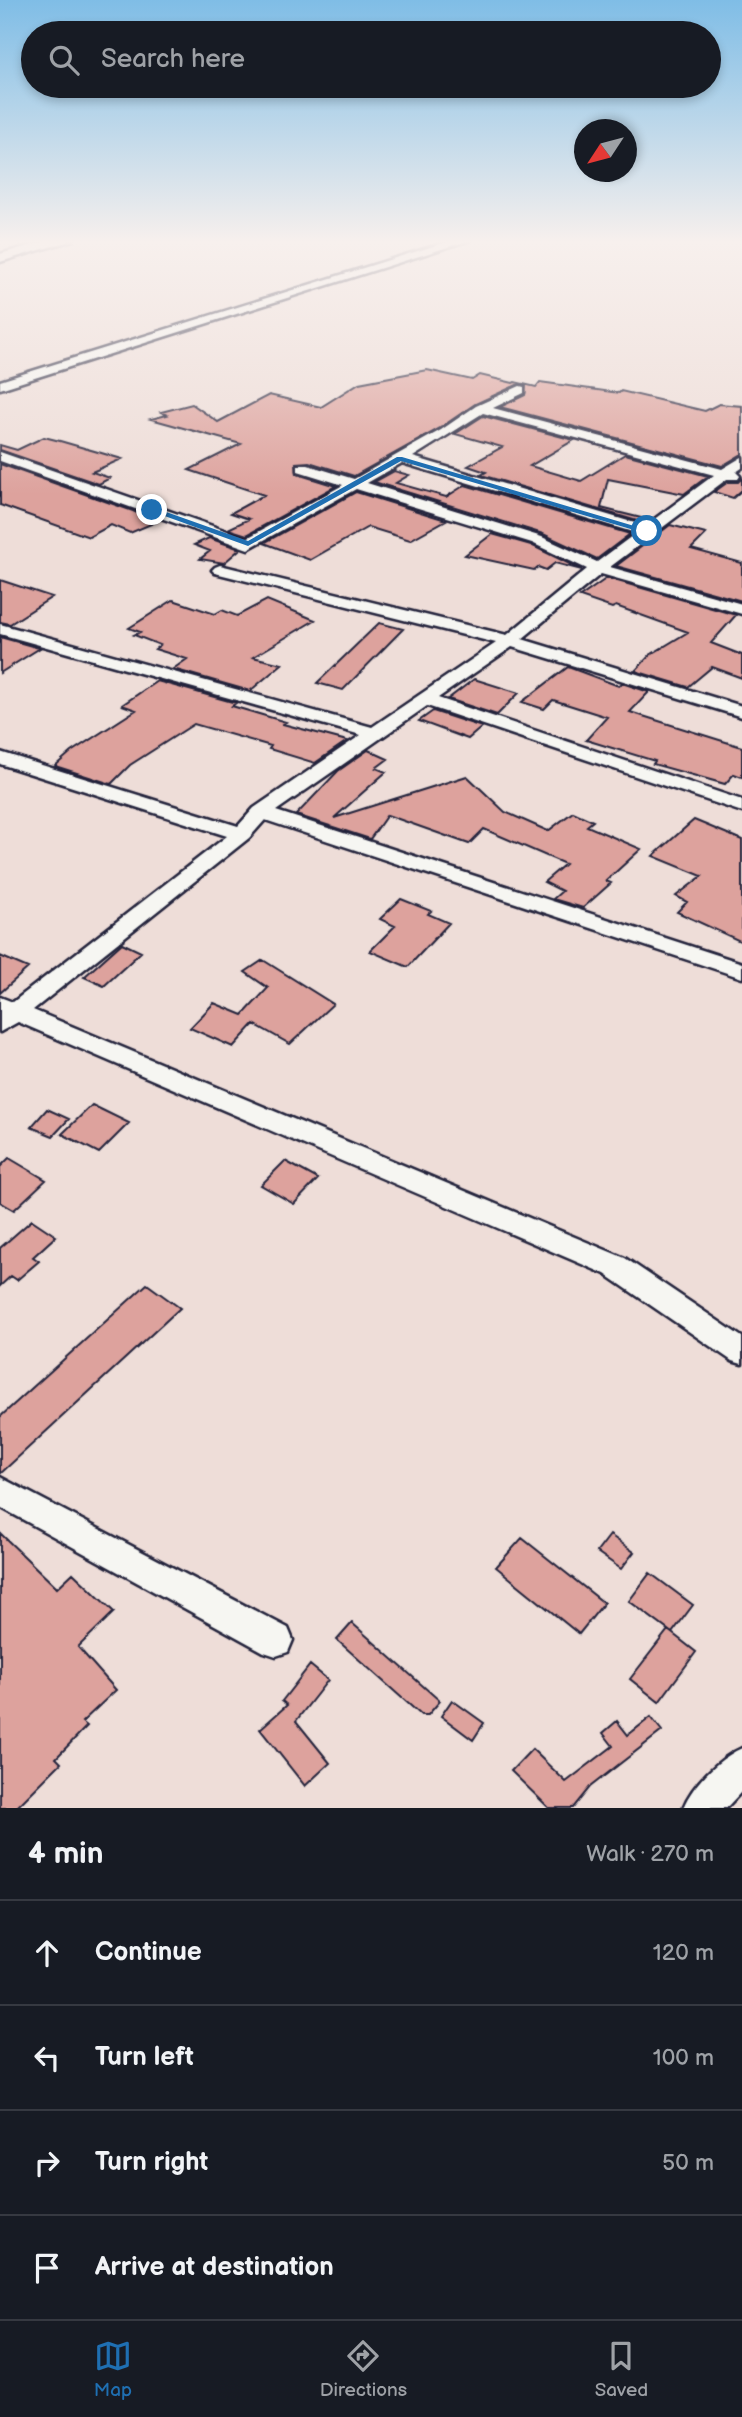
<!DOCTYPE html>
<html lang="en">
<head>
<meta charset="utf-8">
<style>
	:root { --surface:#171b24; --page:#242831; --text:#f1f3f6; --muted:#9ea1a6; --line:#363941; --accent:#1f6fb2 }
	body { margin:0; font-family:"Balsamiq Sans",sans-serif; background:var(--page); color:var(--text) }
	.compass { position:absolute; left:574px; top:119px; width:63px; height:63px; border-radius:50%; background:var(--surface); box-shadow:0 4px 10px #0003; rotate:234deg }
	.stop { position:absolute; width:21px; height:21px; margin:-16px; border:5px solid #1f6fb2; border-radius:50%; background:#fff }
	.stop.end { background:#1f6fb2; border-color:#fff; box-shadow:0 2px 7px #0008 }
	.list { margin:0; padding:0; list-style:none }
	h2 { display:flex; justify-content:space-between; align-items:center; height:91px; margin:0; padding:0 28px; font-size:30px }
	h2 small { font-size:23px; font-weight:400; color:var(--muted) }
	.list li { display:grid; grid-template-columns:46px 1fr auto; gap:21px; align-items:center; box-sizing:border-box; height:105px; padding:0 28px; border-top:2px solid var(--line) }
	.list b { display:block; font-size:26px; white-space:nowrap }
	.list em { font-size:23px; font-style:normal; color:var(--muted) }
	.icon { flex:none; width:38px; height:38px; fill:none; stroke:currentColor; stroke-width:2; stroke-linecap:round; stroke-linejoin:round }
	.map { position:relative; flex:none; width:742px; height:1808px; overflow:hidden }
	.search { position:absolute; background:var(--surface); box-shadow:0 4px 10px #0003; left:21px; right:21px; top:21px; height:77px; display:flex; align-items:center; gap:18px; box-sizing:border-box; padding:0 24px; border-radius:38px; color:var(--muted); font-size:26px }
	.sheet { height:511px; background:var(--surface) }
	nav { display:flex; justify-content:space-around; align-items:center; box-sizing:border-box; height:98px; border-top:2px solid var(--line); background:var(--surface); font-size:19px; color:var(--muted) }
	nav a { display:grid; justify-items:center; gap:4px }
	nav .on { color:var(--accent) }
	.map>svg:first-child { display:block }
	.building { fill:#dda29d; stroke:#22223b; stroke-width:2 }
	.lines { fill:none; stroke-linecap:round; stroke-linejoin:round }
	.street-casing { stroke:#22223b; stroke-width:5 }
	.secondary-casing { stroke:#22223b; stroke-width:5 }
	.street { fill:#f6f6f2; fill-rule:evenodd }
	.secondary { fill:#f6f6f2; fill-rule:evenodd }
	.route { fill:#1f6fb2 }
</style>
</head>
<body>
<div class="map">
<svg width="742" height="1808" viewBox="0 0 742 1808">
	<rect width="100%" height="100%" fill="#eeddd8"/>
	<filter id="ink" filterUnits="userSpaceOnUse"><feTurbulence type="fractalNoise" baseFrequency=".0143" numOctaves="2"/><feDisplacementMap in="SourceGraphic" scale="14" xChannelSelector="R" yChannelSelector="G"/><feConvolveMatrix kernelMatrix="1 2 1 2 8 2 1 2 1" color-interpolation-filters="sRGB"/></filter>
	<g filter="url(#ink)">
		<path class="building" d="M427,370L472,380L480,375L513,383L515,382L536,387L540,382L619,393L621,391L705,411L719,404L742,406V454L722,466L500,407L525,395L526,385L519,384L475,404L440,428L354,476L309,462L296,463L297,474L336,486L247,535L228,529L249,519L231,513L264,495L189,470L241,444L151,419L167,415L161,412L192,404L218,422L269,395L321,407L359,383Z
			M483,416L574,440L530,466L581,481L625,454L708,476L684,494L608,479L601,508L649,520L644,523L481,475L486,472L468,466L502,447L455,434Z
			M44,437L60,441L122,459L92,472L110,478L99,484L0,450V445L17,450Z
			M0,464L133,511L156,522L130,533L111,525L89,537L0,505Z
			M394,471L409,475L396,483L446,497L465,485L630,534L597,559L543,534L374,482Z
			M742,478V490L733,498L714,492L728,482H738Z
			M356,492L446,520L410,540L368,527L310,560L264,543Z
			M670,525L706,534L691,549L742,563V601L616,566Z
			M492,534L531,545L582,570L555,563L546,570L538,567L534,570L465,555Z
			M209,538L240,549L224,563L200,559L210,551L194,545Z
			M607,578L736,615L711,643L742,655V678L712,667L688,687L635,671L650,655L688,632L616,606L612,608L580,597Z
			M0,580L52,597L10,624L0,622Z
			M173,600L215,614L222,610L237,616L267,600L315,620L253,657L282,664L250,691L173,669L187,659L155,649L160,645L134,635L140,632L129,628Z
			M379,623L403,629L343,690L317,683Z
			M0,637L39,648H40L0,673Z
			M568,667L619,686L622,683L649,692L630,712L742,747V777L734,774L725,784L653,764L655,761L586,740L607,717L553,700L544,709L522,702Z
			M474,679L519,693L497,715L448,699Z
			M157,681L236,703L232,706L286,722L283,724L347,741L315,763L269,749L271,746L194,724L130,765L111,784L55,766L71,752L136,710L122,705Z
			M433,711L482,727L468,739L419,721Z
			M368,750L388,759L376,768L386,772L334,818L467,776L505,812L548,831L573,812L593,821L587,826L641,849L606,881L611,883L583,908L553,899L562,891L544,882L565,864L484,829L469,844L387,815L370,839L296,815L338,771Z
			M694,820L742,840V942L677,912L687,902L676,896L702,876L653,856Z
			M401,899L431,911L428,914L449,923L408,967L370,951L395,926L380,919Z
			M122,943L141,952L104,986L84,977Z
			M0,956L28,968L0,993Z
			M263,960L333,1004L290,1044L254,1024L233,1047L190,1028L214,1003L243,1015L268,988L245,972Z
			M92,1105L129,1123L99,1153L62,1134Z
			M47,1109L69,1119L53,1136L31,1127Z
			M9,1158L46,1180L14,1210L0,1202V1167Z
			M285,1161L318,1179L294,1204L261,1185Z
			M32,1220L56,1236L33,1257L39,1261L17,1280L11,1276L0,1286V1248Z
			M147,1284L180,1308L0,1474V1417Z
			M0,1533L57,1588L73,1573L114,1612L78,1647L116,1690L82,1722L87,1726L56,1758L61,1763L16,1808H0Z
			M610,1535L634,1552L621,1569L597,1552Z
			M522,1538L604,1603L579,1634L496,1567Z
			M650,1573L693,1605L672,1633L629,1601Z
			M352,1623L440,1701L428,1715H421L337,1640Z
			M668,1630L696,1652L659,1702L630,1679Z
			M310,1665L328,1680L296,1721L330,1763L305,1786L260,1729L287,1705L282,1701Z
			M452,1700L484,1723L473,1740L441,1716Z
			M651,1717L662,1731L590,1787L573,1808H549L511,1771L532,1749L566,1782L613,1746L603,1733L617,1721L628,1735Z"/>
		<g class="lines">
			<defs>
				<path id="street" d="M453,240H470L0,389V381Z
					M520,386L524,387V393L493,408L722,469L742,457V468L736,472L740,476L738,479H727L610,567L742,604V614L601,574L522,639L742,706V717L512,647L438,698L742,800V812L427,706L276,811L742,963V978L265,820L249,838L33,1010L625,1258L742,1337V1364L732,1361L605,1274L18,1022L0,1032V997L13,1002L227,836L0,764V752L238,826L254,808L361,735L0,634V624L372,727L496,643L215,573L212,570L215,567L220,565L507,635L587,569L532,543L356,489L248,549L0,461V452L247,538L343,485L298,471V465H308L354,479L441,430L476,406ZM483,413L714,475L645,526L413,457ZM402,463L636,533L597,562L542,537L367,483Z
					M0,1477L288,1628L293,1640L288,1652L276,1656L264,1652L0,1507Z
					M742,1748V1791L726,1808H683C692,1785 719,1758 742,1748Z"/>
				<path id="secondary" d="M50,240H73L0,262V254Z"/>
			</defs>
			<use href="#street" class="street-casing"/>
			<use href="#secondary" class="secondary-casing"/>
			<use href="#street" class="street"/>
			<use href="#secondary" class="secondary"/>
		</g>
	</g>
	<linearGradient id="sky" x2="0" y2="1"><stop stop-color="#7fbde6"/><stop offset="0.49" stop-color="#f7f0ed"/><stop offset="1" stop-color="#f7f0ed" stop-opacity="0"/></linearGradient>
	<rect width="742" height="494" fill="url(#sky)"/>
	<path class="route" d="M397,457H402L651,531L644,533L401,461L248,546L148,510L155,508L248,541Z"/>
</svg>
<svg class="compass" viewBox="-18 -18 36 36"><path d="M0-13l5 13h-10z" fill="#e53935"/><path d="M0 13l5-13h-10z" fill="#9ea1a6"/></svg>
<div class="stop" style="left:647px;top:531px"></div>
<div class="stop end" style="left:152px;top:510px"></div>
<div class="search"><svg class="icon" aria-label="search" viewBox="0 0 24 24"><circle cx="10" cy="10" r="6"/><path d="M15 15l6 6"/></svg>Search here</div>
</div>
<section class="sheet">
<h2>4 min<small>Walk · 270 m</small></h2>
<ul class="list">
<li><svg class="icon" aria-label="ahead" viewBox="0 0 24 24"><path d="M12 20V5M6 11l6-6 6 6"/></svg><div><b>Continue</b></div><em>120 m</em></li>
<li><svg class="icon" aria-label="left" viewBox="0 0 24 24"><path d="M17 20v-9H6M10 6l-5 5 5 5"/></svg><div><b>Turn left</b></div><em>100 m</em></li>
<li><svg class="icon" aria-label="right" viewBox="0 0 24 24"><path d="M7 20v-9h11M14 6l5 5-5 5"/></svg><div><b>Turn right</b></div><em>50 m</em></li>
<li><svg class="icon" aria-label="arrive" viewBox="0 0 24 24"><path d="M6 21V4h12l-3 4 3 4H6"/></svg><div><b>Arrive at destination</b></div></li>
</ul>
</section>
<nav>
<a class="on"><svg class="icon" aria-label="map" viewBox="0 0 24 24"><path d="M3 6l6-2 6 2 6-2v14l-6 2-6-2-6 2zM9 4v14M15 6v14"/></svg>Map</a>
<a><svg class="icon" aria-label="directions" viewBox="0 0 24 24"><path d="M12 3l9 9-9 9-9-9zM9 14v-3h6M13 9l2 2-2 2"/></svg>Directions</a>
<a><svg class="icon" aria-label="saved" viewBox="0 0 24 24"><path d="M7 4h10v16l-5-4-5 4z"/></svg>Saved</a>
</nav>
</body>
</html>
